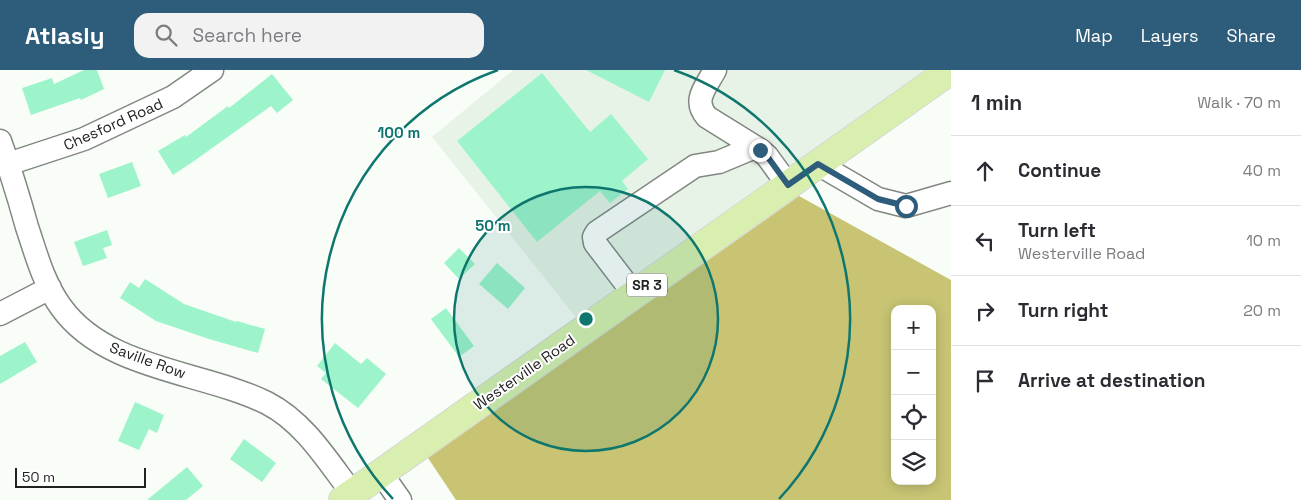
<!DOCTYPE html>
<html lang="en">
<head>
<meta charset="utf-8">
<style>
	:root { --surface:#fff; --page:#f2f2f3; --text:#2b2b33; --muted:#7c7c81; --line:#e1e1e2; --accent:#2e5d7c }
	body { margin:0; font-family:"Space Grotesk",sans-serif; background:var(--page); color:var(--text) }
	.controls { position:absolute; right:15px; bottom:15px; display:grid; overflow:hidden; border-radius:10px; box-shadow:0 2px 12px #0003 }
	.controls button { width:45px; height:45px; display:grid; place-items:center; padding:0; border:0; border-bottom:1px solid var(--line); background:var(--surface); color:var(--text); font:25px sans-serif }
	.scale { position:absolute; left:15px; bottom:12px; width:131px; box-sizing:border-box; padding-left:5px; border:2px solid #202220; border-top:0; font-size:14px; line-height:18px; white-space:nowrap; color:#202220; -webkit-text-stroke:4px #fff; paint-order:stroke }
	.stop { position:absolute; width:15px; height:15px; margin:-11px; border:4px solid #2e5d7c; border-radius:50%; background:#fff }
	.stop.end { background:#2e5d7c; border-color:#fff; box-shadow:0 1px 5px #0008 }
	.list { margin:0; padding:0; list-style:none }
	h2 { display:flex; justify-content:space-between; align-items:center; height:65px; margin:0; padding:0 20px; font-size:21px }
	h2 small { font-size:16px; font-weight:400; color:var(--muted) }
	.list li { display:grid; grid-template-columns:32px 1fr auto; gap:15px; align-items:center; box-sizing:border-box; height:70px; padding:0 20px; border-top:1px solid var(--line) }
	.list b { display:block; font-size:19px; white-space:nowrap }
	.list p { margin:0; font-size:16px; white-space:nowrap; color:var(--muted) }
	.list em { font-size:16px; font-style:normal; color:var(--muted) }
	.icon { flex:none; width:28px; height:28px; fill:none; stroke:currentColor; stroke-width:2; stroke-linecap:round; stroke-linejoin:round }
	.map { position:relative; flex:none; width:951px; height:430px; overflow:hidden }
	header { display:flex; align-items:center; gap:30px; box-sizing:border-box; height:70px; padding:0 25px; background:var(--accent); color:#fff }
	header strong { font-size:24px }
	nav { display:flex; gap:28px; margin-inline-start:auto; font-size:18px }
	.search { width:350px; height:45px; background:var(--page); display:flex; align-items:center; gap:12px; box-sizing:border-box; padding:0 18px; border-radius:15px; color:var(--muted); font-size:19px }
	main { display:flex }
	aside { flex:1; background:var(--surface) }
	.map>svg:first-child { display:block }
	.built { fill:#e8f3e8 }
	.forest { fill:#c8c474; fill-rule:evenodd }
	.building { fill:#9df4cb }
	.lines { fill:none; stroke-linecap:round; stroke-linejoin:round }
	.minor-casing { stroke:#828782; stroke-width:25 }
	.major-casing { stroke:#d7d7d7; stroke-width:30 }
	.minor { stroke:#fff; stroke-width:22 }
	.major { stroke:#d9efaf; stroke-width:28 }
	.route { stroke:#2e5d7c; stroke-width:6 }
	.ring { fill:none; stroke:#0f766e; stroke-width:2.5 }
	.labels { text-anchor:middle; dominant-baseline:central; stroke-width:4; stroke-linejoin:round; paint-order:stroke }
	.shield { fill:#fff; stroke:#636463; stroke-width:1 }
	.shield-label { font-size:14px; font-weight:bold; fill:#202220 }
	.street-label { font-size:15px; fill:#202220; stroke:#fff }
	.centre { fill:#0f766e; stroke:#fff; stroke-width:2.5 }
	.ring-label { font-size:15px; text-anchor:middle; font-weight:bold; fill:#0f766e; stroke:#fff; stroke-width:4; stroke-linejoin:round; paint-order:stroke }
</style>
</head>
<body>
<header>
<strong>Atlasly</strong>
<div class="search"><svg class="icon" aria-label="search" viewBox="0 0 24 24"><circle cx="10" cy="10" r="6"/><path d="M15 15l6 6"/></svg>Search here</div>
<nav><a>Map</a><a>Layers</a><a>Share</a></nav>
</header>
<main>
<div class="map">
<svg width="951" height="430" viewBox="0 0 951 430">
	<rect width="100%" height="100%" fill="#f8fdf8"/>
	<path class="built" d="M513,0H951V15L799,126L594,270L432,67Z"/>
	<path class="forest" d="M799,126L951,210V430H456L428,388ZM895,239H932V411H895Z"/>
	<path class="building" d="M84,0H97L104,19L81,30L80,28L31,45L22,18L52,8L54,14Z
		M586,0H665L649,32Z
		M542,3L590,62L611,44L648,89L622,111L628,119L610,133L600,121L537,172L457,71Z
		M272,4L293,30L277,43L271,36L194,91L173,105L158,81L185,65L186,67L228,36L229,38Z
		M132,92L141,116L108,128L99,104Z
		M107,160L112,175L103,178L107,188L83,196L74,172Z
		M459,178L475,194L459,209L444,193Z
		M497,193L525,218L508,239L479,214Z
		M145,209L184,234L236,252L237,251L265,259L258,283L209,269L156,251L120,228L130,212L139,218Z
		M446,238L474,276L459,287L431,249Z
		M25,272L37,292L0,314V286Z
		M335,273L361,294L367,288L386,304L358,338L321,309L326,303L317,296Z
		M135,332L164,345L157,363L149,359L139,380L118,371Z
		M244,369L276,393L262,412L230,389Z
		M187,397L203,416L186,430H147Z"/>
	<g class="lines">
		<defs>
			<path id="minor" d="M715,0C706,17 692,30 707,47L760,80L767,86L788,115
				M0,71C10,99 19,128 27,157C36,184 44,214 61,237C106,300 202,301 267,333C304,352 327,390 352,423
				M8,94L84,69L173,27L212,0
				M818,94L878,129L906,136L951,123
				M634,224L595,173L594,167L597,162L695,96L719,92L755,77
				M0,244L50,218
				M381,403L400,430"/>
			<path id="major" d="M343,430L951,0"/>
		</defs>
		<use href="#minor" class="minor-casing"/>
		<use href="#major" class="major-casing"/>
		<use href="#minor" class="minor"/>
		<use href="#major" class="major"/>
	</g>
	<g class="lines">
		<path class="route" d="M760,80L767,86L788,115L818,94L878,129L906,136"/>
	</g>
	<circle cx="586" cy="249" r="132" fill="#0f766e" fill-opacity=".12"/>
	<g class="ring">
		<circle cx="586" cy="249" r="132"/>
		<path d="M393 429A264 264 0 0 1 498 0M674 0A264 264 0 0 1 779 429"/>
	</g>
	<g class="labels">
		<rect class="shield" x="627" y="203.5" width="40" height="23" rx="4"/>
		<g class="shield-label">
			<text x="647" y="215">SR 3</text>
		</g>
		<g class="street-label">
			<text transform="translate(113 54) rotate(-24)">Chesford Road</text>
			<text transform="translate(148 290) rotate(20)">Saville Row</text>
			<text transform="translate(524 302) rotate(-35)">Westerville Road</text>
		</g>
	</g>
	<circle cx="586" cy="249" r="8" class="centre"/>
	<g class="ring-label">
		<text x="399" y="68">100 m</text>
		<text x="493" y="161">50 m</text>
	</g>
</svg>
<div class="controls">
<button>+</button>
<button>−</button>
<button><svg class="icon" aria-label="locate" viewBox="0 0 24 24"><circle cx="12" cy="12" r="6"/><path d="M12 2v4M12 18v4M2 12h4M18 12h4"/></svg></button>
<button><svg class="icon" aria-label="layers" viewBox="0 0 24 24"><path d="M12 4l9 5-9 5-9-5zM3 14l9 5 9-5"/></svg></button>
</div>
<div class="scale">50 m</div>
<div class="stop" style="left:906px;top:136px"></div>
<div class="stop end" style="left:760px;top:80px"></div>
</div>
<aside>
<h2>1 min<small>Walk · 70 m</small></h2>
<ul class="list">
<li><svg class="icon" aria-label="ahead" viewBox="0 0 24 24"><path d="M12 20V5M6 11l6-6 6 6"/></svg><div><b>Continue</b></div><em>40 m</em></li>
<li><svg class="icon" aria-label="left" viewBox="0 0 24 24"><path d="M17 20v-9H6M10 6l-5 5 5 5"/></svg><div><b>Turn left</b><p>Westerville Road</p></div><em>10 m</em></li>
<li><svg class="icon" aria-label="right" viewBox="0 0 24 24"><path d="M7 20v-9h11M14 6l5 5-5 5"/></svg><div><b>Turn right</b></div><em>20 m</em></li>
<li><svg class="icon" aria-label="arrive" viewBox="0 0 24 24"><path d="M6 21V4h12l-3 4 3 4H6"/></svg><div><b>Arrive at destination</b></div></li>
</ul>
</aside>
</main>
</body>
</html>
